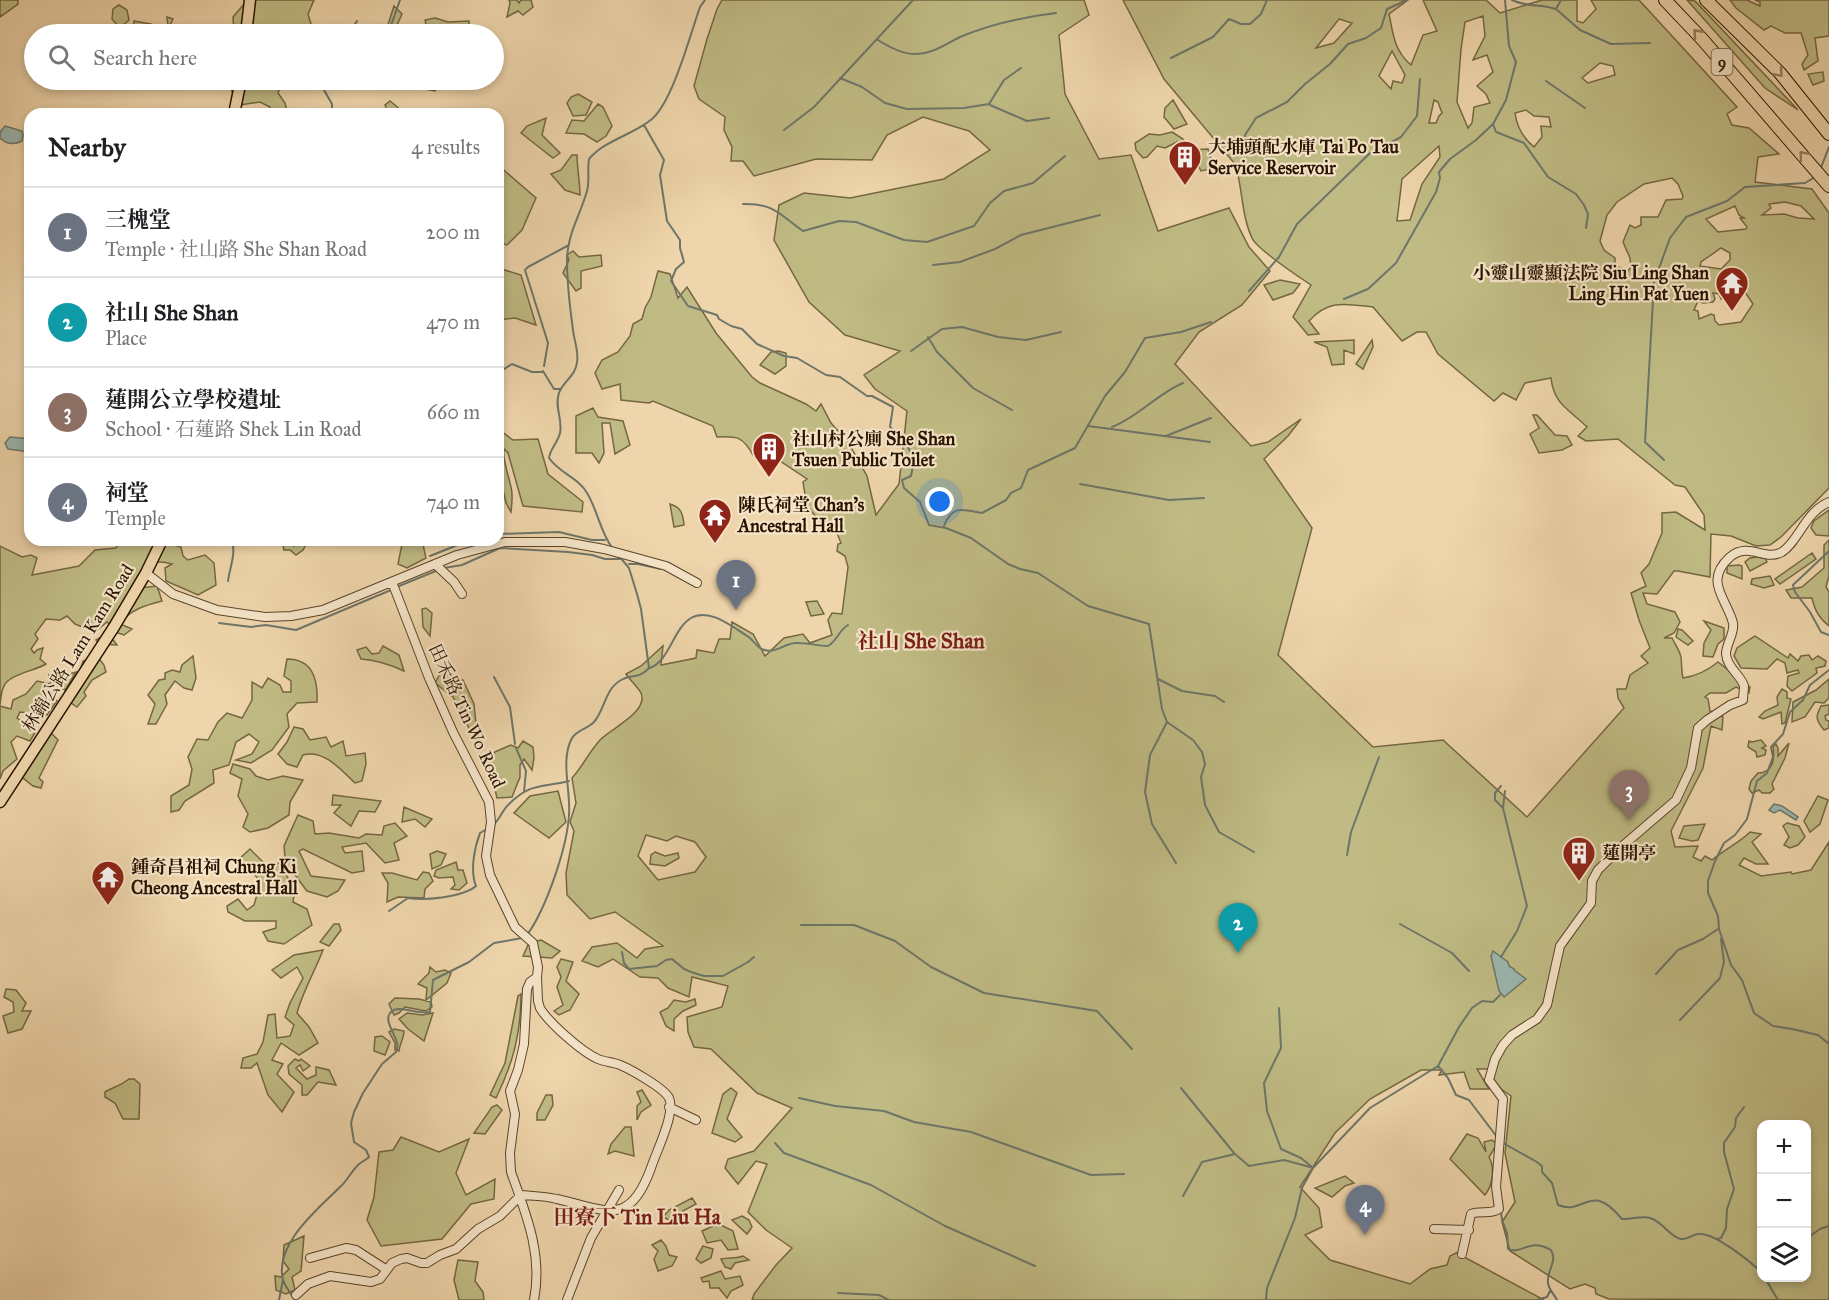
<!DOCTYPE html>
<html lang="en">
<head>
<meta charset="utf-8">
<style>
	:root { --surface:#fff; --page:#f6f6f6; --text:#202124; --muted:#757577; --line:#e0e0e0; --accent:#8f2418 }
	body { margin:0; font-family:"IM FELL Great Primer","Noto Serif TC",serif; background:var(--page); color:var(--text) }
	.controls { position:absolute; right:18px; bottom:18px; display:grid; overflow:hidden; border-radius:12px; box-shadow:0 3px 9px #0003 }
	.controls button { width:54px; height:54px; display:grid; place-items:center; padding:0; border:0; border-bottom:2px solid var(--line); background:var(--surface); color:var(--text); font:30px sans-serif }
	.you { position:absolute; left:940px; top:502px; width:21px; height:21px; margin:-15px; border:4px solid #fff; border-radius:50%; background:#1a73e8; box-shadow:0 0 0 9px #1a73e833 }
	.badge { display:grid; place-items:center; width:39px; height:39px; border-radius:50%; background:var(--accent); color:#fff; font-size:20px; font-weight:700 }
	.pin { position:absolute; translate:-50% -50px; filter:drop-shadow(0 2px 3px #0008) }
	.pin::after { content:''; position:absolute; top:32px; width:21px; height:18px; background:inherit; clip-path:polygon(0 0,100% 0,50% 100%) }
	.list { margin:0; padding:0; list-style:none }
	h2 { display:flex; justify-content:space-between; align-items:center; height:78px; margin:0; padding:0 24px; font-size:26px }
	h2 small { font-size:20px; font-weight:400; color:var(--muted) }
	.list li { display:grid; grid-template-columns:39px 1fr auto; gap:18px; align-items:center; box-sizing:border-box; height:90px; padding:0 24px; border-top:2px solid var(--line) }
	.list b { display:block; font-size:22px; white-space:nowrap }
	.list p { margin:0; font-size:20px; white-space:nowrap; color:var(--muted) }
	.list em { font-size:20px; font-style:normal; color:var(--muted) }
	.icon { flex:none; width:33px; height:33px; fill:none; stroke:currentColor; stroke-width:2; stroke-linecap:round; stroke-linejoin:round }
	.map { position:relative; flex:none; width:1829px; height:1300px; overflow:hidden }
	.search { position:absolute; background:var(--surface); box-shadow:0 3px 9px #0003; left:24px; top:24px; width:480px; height:66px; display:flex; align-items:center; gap:15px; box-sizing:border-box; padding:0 21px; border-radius:33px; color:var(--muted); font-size:22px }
	.panel { position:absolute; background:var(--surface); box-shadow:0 3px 9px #0003; left:24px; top:108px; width:480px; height:438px; border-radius:18px }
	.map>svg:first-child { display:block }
	.green { fill:#c0bb84; stroke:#746742; stroke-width:1.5; fill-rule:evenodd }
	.water { fill:#9bb8b0; stroke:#6d766a; stroke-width:1.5 }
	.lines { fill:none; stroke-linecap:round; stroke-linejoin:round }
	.stream { stroke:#6d766a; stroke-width:2 }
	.minor-casing { stroke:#5a442b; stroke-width:10 }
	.major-casing { stroke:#291300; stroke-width:13 }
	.highway-casing { stroke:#291300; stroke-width:14 }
	.minor { stroke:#f5e4c8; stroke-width:8 }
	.major { stroke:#efd5ab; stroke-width:10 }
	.highway { stroke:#efd5ab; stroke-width:12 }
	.oneway { stroke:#967e5e }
	.labels { text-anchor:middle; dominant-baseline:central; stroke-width:4.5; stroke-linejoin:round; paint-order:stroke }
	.shield { fill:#f5e4c8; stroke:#66523c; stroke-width:1.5 }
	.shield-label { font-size:16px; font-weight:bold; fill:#291300 }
	.poi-label { font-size:18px; font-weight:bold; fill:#291300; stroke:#f5e4c8; text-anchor:start }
	.street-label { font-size:18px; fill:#291300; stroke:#f5e4c8 }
	.quarter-label { font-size:21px; font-weight:bold; fill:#7a1f14; stroke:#f5e4c8 }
</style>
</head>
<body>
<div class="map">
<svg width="1829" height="1300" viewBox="0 0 1829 1300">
	<rect width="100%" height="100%" fill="#efd5ab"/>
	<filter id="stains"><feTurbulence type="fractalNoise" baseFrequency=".00333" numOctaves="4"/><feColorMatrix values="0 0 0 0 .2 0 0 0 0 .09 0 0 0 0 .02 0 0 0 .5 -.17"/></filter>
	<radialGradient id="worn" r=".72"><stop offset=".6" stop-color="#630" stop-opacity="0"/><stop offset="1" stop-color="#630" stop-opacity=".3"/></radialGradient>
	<path class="green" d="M0,0H18V4L0,17Z
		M253,0H314L308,14L311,24L305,34H234L233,17L245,3Z
		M509,0H517L519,3L521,0H531L533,7L523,15L518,11L507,17L510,3Z
		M722,0H1084L1089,15L1059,35L1065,94L1099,159L1131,155L1158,231L1229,208L1249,247L1270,271L1242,305L1199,332L1175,364L1251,446L1268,442L1301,419L1288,436L1264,459L1312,528L1278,655L1373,747L1443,740L1527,817L1624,708L1618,698L1617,689H1626L1630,675L1648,663L1641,656L1650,648L1639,620L1631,593L1646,586L1641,573L1649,564L1662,533V513L1676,512L1705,530L1704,515L1685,487L1675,485L1618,439L1586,441L1578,436L1587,427C1569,409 1554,405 1551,378L1525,383L1516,400L1503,393L1494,401L1438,354L1426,332H1417L1402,341L1373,307C1346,304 1329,299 1309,321L1319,334L1308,335L1293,317L1311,285C1299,277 1257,249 1252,238C1241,215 1243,188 1235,164L1164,79L1123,0H1408L1389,14C1393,33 1394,51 1411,65L1423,35L1437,31L1423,0H1486L1500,13L1542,0H1577V21L1583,23L1596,9L1591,0H1639L1737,107L1727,114L1732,125L1749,128L1779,154L1758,157L1755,182L1812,189L1829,213V488L1781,537L1770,545L1756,546L1731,536L1711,534L1710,577L1678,571H1674L1657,594L1643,593L1647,604L1675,612L1680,622L1674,633L1664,638H1672C1675,644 1680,651 1681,657C1682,665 1681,670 1683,678C1697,676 1707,671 1718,662L1750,687L1749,693L1736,687L1726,693H1710L1705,697L1708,699L1710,711L1723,717L1722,730L1711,726L1703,768L1671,831L1675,847L1698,846L1693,857L1701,861L1705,856L1712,860C1725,849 1739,843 1750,832L1761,834L1752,842L1768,864H1756L1744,858L1739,865L1761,876L1791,872L1792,874L1811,870L1829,842V1300L1609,1299L1596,1294L1595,1288L1585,1284L1570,1289L1510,1251L1502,1222L1515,1202L1505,1153L1511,1096L1501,1089L1488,1073V1069H1477L1489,1089H1470L1464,1072L1439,1075L1442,1070H1421L1370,1099L1335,1133L1300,1187L1319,1208L1322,1227L1305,1235L1330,1260L1410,1284L1430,1269L1447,1265L1450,1256L1462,1250L1464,1257L1544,1300H752L754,1294L776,1265L792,1248L766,1230L748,1212L767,1164L756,1161L738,1184L725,1168L728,1159L754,1151L792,1108L757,1093L711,1049L694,1047L688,1032L687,1017L722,1007L728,986L692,977L689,997L668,988L658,978L640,977L613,959L598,967L582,961L592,947L617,943L637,958L645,949L663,946L615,912L590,919L567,895L566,873L574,831L570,822L576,803L572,778C583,766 589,752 600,740C610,729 649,712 641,693C638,687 630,680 626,674L641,666L663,646L661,665L696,658L697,650L714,653L719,639H730L732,622L753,634L765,656L784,638L803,634L810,643L832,635L828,620L832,613L842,614L848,567L845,556L837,551L838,544L841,543L833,523L822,524L807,506L803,482L807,479L771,455L766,460L753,455C743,437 738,436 717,437L713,426L653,401L649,403L621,400L620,384L602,389L595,373L602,360L618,352L630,336L633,324L642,319L645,308L651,297L658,271L670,274L678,298L687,287L716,333L752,377L760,383L806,404L816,411L821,404L831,423L848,442L867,476L876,515L899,484L907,411L875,389L864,375L900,351L845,335L809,302L774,240L779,205L804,193L850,198L944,179L990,150L969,131L923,117L887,135L872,160L816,159L754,176L743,161H731L732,147L724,130L725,117L699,99L694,86L707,39L717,9ZM1483,16L1485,36L1473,60L1487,55L1493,72L1477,86L1486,94L1490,103L1474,107L1472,123L1468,128L1457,102L1461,49L1465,22ZM1339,19L1352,23L1334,43L1316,48ZM1392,51L1405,75L1402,83L1393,81L1391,89L1379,76ZM1600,63L1613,66L1615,75L1588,83L1582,78ZM1434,100L1438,102L1442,113L1439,116L1436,123H1429ZM1526,110L1534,116L1549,117L1551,127L1541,126L1542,137L1534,147C1523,138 1517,128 1515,113ZM1439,146L1440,157L1422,184L1410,220L1397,221L1402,179ZM1672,178L1678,184L1683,196L1682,199L1666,200L1658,217H1641V225L1635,228L1630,225L1623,242L1630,258L1631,267L1628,271L1615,266V258L1604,250L1600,241L1607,215L1617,202L1644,184ZM1785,202L1801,206L1814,219L1798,218L1784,214L1762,215L1771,208L1769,204ZM1735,206L1739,215L1744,218H1740L1747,227L1746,229L1718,232L1706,219ZM1721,248L1730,253V260L1721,269L1700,266L1701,262ZM1743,289L1753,304L1741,322L1719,325L1715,321L1714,315L1711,314L1699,319L1698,311L1694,310L1698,301L1703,303L1713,302L1715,299L1713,293L1719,294L1721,299L1737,298L1739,292ZM646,835L667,841L676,836L695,842L706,857L695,872L658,880L638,856ZM1762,1124H1806V1278H1762Z
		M1687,0L1695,1L1798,110L1765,88Z
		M1730,0H1747L1760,6V2L1755,0H1829V36L1815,38L1818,61L1804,70L1802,64L1808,55L1801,33H1785L1771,26L1764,30L1736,8Z
		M119,5L127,10L129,20L120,28L112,19L113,9Z
		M394,6L402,14L393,34H385Z
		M167,17L173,19L170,25L171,34H152L162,25L168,26Z
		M435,18L448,22L469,21V34H453L450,30L446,34H428L425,20Z
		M134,21L151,24L146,34L133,32Z
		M1823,72L1824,81L1813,85L1808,74Z
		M242,80H283L278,93L285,103L288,114H266L270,107L260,102L233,106L234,97L229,83Z
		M407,80H420L428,82L429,80H442L435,91L420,88Z
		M578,94L592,102L586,115L573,116L567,103L571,97Z
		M1173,100L1187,124L1174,129L1164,117L1165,108Z
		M390,101L402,111V114H389L385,105Z
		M598,104L603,107L612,126L606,136L597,142L584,134L566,133L572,120L584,121Z
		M546,118L542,135L560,153L553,158L521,133L527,126Z
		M1172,132L1183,139L1181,146L1177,142L1165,148L1157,146L1147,157L1143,158L1136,150L1135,143L1149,134L1160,135Z
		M1208,149L1214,168L1201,171L1191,150Z
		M572,155H577C577,169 580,181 580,195L565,190L551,174L561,170Z
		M498,165L536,198L522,230L507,245L498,242Z
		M573,251L579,257L601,255L602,266L581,271V288L576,291L563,273L569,260L567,255Z
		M498,268L521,275L536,325L515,318L498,320Z
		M1280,280L1300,284L1293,293L1273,300L1264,285Z
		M1354,340V354L1344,350V364L1332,365L1327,347L1314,342Z
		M1372,340L1373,347L1363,369L1356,364Z
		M778,351L786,353V366L775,374L760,365L771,352Z
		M593,408L598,417L623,421L630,445L615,454L610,423H602L604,453L599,463L592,453H576V416Z
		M1533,415H1537L1555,435L1567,436L1572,445L1562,450L1539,453L1530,434L1539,428Z
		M498,429L513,440L538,439L548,474L583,502L582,512L523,506L508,453L504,449C502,459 509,477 511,487C513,495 512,504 511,512L506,503L500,477Z
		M670,504C681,507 683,514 684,525L674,527Z
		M1829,510V536L1816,535L1811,528L1814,521Z
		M120,540H141L142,542L157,540L181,547L183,556L188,560L205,555L214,563L216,585L198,595L166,581L165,568L172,564C147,557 142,569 130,589L157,586L162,601C146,605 129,610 120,624L132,629L124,635L115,632L111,637L117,645L99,644L96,640L107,634L112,626L107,622L95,632L75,624L67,616L60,620L46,619L35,634L38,639L31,649L34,653L37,650L43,648L40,659L46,664C35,671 9,674 4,686C1,691 1,699 0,705V546L22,557L31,555L37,558L32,575L79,566L95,550L116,548Z
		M297,540L307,543L303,550L296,555L290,550H284L283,545L286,542L294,546Z
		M410,540H422L426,558L407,568L398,564L402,544H409Z
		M1829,540V576L1826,587L1829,592V626C1819,618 1815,611 1812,598H1791L1786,590L1802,587L1824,568V545Z
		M1812,553L1816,559L1780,584L1775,579Z
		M1764,556L1767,562L1750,571L1745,562L1750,558Z
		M1739,565L1742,566V579L1727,573V566Z
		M1770,576L1774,585L1764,588L1751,584L1752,579Z
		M817,601L824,614L811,616L806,602Z
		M426,608L432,613L430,636L423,627L422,609Z
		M1704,621L1724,628V639L1718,644L1713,657L1703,656L1704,643L1711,630Z
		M1678,629L1682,630L1693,641L1688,645L1676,637Z
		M1755,636L1788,658L1790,654L1798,661L1801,656L1809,655L1812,660L1818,656L1826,661L1825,666L1816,668L1817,673L1792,691L1787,686L1788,676L1799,673L1798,670L1787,673L1785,663L1777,659L1767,669L1741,668L1734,656L1737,648Z
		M383,646L399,655L404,671C389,664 377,660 361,659L357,650L366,647L372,654L379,653Z
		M97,656L104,665L106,672L92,680L84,692L86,696L77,707L71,703L65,691L78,678L83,661Z
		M193,656L196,678L192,690L184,688L175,681L165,695L167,704L156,724H148L155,704L148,695L159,680L165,679V673L172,670L180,672L182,665Z
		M287,659C313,659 318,680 317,702L297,703L287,714L289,727L272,750L251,763L236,760L252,754L259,742L249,734L236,742L229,765L213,770L214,783L185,801L179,810L171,812V796L189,785L192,769L188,757L197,739L208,740L218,722L227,713L242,718L252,700V682L262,688L268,678L280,685L283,692H291V681L284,676Z
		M76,672L66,689L55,690L51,697L57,701L47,715L20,712L17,718L36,731L30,741L17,736L11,742L17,759L3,771L0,779V706L11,709L13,700L26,694L37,681L51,684L49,675L57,678Z
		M441,672L463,680L474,704L476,724L470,730L453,697L435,683Z
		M1829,679V698L1824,703L1815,702L1805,717L1792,722L1793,702L1816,690Z
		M1782,689L1787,692V698L1791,699L1785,723L1782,724L1781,712L1763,719L1759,717L1765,711L1778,705L1777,697Z
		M1829,705V714L1825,716L1826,720L1829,721V728L1824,730C1816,720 1815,717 1821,706Z
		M294,727L303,729L310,740L326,737L331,747L343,741L346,756L365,753L366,764L362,781L355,783C341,770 324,749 303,755L297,767L287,764L278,754L287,742Z
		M50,732L58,740L39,778L43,782L41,788L33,786L23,778L22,772Z
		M1761,740L1766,746L1762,748L1766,750L1765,755L1757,757L1756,752L1748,747L1749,741L1752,742Z
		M523,741L533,747L534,758L532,770L524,759L520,765V777L512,797L497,798L493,781L483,763L495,752L511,745L518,748Z
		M1789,743L1785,758L1772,784L1774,789L1770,793H1762L1759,790L1752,793L1749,789L1751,781L1758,773C1773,773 1775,759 1773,747L1776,744L1778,748V756Z
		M233,764L250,769L256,776L268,780L283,776L303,780L290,802L289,815L268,828L250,832L243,827L248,814L238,796L242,779L230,773Z
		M558,791L566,822L549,838L514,813L530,796Z
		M333,795L381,801L375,812L359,811L351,826L334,813L341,805H332Z
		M1818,796L1828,800L1820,824L1810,832L1804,821Z
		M404,807L432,819L425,827L415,819L402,822Z
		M298,815L313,821L315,834L329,833L359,838L366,834L382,835L384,826L395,823L407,836L394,843L399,860L385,863L366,843L342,847L345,853L362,851L364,871L352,873L303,849L299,851L311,876L345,880L338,891L327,897L307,891L292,871L282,868L295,890L293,902L307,909L312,925L284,944L268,941L263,932L276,928V921H245L228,912L227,906L238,899L247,910L254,905L261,881L238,860L250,849L271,870L285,857L284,846Z
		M1787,823L1799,826L1805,837L1798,845L1790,848L1784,845L1789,837L1783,826Z
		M1705,824L1698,840L1692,841L1679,838L1684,826Z
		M437,851L446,854L441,865L432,869L430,854Z
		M655,852L665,856L678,853L679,858L665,866L650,864L651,855Z
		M456,862L458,870H463L467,883L459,890L451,889L455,885L453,877L439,878L434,876L436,870Z
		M423,872L429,873L433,881L425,889L424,898L398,897L387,902L388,883L382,873H392L417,880Z
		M334,924H339L341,930L329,946L320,942Z
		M541,940L560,951L552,958L523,956L529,943Z
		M323,950C315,971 303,991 297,1013L309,1027L318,1043L299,1055L281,1043L272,1060L283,1064L277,1074L294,1092L282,1112L268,1095L257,1063L251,1068H241L243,1058L257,1054L263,1042L268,1015L275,1014L277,1038L290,1036L294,1025L285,1017L290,1003L303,978L297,967L281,978L272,970L294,955Z
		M561,959L573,962L566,981L579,994L570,1010L559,1015L554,1011L563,1005L557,987L561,977L557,967Z
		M430,967L436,972L445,970L451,973L447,983L426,1000L427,988L418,984L429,973Z
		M6,989L16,990L26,1003L22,1011H31L22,1029L8,1033L3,1016L14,1012L13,1002L4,997Z
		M521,994C521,1034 513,1063 496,1098L490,1095L505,1063L518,996Z
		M395,998L419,999L431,1002L432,1007L426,1011L405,1007L399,1013L394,1015L389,1004Z
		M695,999L696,1005L683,1011L674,1019V1031L666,1026L660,1012L668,1008L674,1000L686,1002Z
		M407,1013L422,1015L433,1013L424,1041L408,1029L399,1019Z
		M394,1029L404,1031C404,1038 400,1043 399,1051L395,1050V1043L389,1032Z
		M382,1036L390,1042L385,1055L374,1051L375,1037Z
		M295,1059L299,1061L301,1059L310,1066L303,1071L300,1065L296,1068L307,1079L316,1075V1067L329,1070L336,1085L318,1082L307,1095H302V1085L289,1074L288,1066Z
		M129,1079H134L140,1084L139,1119H123L115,1103L105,1097V1092C115,1086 119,1087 129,1079Z
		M731,1088L737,1093L727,1119L742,1137L735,1142L712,1133L723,1094Z
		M642,1090L651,1105L641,1112L637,1120V1106L641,1102L637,1092Z
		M546,1095H552L553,1105L545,1120H537V1113Z
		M497,1105L502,1110L485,1134L474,1133L492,1107Z
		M625,1127H631L634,1156L615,1151L608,1154L611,1144Z
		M1467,1134L1478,1138L1486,1152L1484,1142L1492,1140L1497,1144L1489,1157C1495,1168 1493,1185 1485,1195L1450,1159Z
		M401,1137L439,1152L469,1139L456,1173L466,1195L495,1179L494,1199L471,1204L442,1239L381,1246L367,1220L374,1197L379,1152L393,1150Z
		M1345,1176L1354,1183L1345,1186L1332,1197L1315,1188Z
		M692,1198L696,1204L681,1212L673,1222L663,1217L669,1210Z
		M742,1216L749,1220L752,1227L747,1234L732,1220Z
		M721,1225L733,1231L738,1249L728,1250L721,1240L707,1243L702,1231L713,1226Z
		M304,1236L301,1271L292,1277L295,1290L286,1294L276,1290L275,1276L281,1277L289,1269L283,1261L284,1245Z
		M661,1240L666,1246L669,1255L677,1257L672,1266L658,1271L654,1259L658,1251L652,1245Z
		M703,1246L713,1249L711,1258L701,1263L696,1259Z
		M743,1256L749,1260L735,1263L731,1269L725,1267L721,1259C729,1257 736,1259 743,1256Z
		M458,1260L478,1262L475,1281L483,1292L484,1300H459L454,1280Z
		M721,1271L725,1279L740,1276L743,1285L731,1291L727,1298L719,1288H710L709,1281L703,1282L701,1278Z"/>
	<path class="water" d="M5,126L22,131L23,135L22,141C14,145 6,144 0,138V132Z
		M10,437L30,439V452L8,449L5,443Z
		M1774,804L1782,806L1798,817L1796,820L1780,810L1774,813L1769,810Z
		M1493,951L1508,962L1509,966L1514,969V970L1526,979L1504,997L1499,991L1491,956Z"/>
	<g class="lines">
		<path class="stream" d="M1512,0C1529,8 1538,3 1556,9L1561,0
			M1556,9L1580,30L1611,44L1650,43
			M353,34V27L357,21
			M388,34L400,0
			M878,40C889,47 903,55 917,54C934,53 946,44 960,37C991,24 1023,17 1056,13
			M1171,58L1213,37L1229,19L1241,24H1250L1261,14L1267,0
			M840,78L862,87L885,103L907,109L964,108L989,104L1004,80L1021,68
			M327,80L324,90L332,104V114
			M1546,81L1585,108
			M990,105L1027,121L1049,118
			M1493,124L1496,132L1524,143L1548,177L1576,194L1584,205L1588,214L1586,228
			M644,125L664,160L660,175L667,221L680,240V248L684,262L676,269L671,281L688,306L717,315L719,319L731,326L742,329L757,344L784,356L797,358L826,375L840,377L867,396H872L893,407L890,427C906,441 917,454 911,476L902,480L904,488L920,502L929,525L946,528L971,538L1008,564L1020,569L1038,573L1088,606L1149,624L1162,709L1167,722L1193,740L1202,752L1205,764L1201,777L1205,805L1219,832L1254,852
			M784,130L814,107L913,0
			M1242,147L1245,135L1256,118L1287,102L1305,84L1330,64L1348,44L1366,38L1381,28L1387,9L1407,0
			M1820,170L1829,147
			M743,204C774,203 780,215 803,231L839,221L856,222L904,240L927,242L974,226L990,203L1004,191L1033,183L1065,156
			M933,265L960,262L995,249L1021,235L1100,215
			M1249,291L1279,257L1297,224L1369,154L1401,137L1417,116L1420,79
			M1344,299L1368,289L1396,263L1436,192L1440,178L1439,172L1450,159L1476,140L1493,124L1506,100L1516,62L1509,46L1505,0
			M928,337L937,352L973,388L1012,410
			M911,351L942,329L962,327L998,337L1026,340L1061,332
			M544,366L548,343L525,270L528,267L569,245
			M543,371L554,389H560
			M498,373L512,364L532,372H543
			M1088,426L1210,442
			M1112,427C1140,416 1155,395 1183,383
			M1166,436L1211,418
			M1664,460L1645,442L1654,282L1670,238L1686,217L1727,201L1745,187L1805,183L1815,177
			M1080,484L1169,500L1204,498
			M944,526C952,504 964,510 982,513L1006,500L1011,493L1021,488L1028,470L1075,448L1105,396L1125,372L1145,338L1181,332L1211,322
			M498,534L559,532L592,540H605
			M613,549C600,532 598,511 587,493C579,478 559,473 549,458C550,449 558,442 560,433C563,419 554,407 559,393C563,381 576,376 577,362C579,352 574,340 573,330C570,308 567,284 567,261C567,234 580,216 587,191C590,180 587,170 589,159C605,140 633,135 652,119C673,101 690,35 700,7L705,0
			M1829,551L1793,585L1795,592L1810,612L1821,632L1829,635
			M430,556L470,540
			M629,564H638L661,569
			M444,568L462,565L500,548L568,552L592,555L605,559H622
			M228,581C230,566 236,555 232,540
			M399,586L436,571
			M219,623L251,627L266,625L296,630L391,590
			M650,668C670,660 673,629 691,618C710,607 734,628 750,638C753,641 756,645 760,648C773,656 783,644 795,643C805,642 817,646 828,646C837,641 839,630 848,625
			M1829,670L1810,685L1803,700L1790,712L1783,734L1771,747L1773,757L1767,773L1757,781L1747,819L1735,835L1724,843L1715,861L1708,881V893L1718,916L1719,929L1731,965L1742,980L1754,1013L1773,1026L1792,1029L1818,1035L1829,1044
			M494,677L510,707L515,744
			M1158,679L1182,691L1215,696L1224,702
			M1167,722L1150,755L1145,792L1152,824L1176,863
			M516,748L526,771L524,792
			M1501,786L1495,793V800L1503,808L1527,906L1517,931L1501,957
			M1503,808L1505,791
			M494,824C500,819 502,811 508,805C531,782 541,788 569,781
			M1347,855L1351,832L1379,757
			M389,911L408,898C425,901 463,897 476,886C470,871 474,849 480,833L487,829
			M1400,924L1452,953L1469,971
			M801,925H854L895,941L931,967L984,993L1097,1011L1132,1049
			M527,935C546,909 567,848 569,815C571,791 560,760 572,738C577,730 587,729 594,722C605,709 605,689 621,680C632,674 639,679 649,668L641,609L637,594L629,568L619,556
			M622,952L624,963L629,969L657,966L666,960L672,959L684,969L691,972L704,976H723L748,962L754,957
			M1656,974L1678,950L1703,939L1718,929
			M1279,1008L1281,1048L1264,1083L1267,1111L1281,1149L1301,1158L1312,1167
			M1680,1020L1720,978L1724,962L1721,939
			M1438,1066L1448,1078L1456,1095L1469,1100L1497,1137
			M1181,1088L1234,1153
			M799,1098L835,1106L884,1111L914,1122L971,1132L1091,1175L1124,1174
			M775,1143L784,1153L871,1185L945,1226L1035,1266
			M1503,1143L1537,1162L1542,1166V1172L1552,1183L1558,1205C1586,1216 1589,1180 1622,1219C1631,1220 1641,1215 1650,1218C1662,1221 1671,1238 1681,1239C1687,1240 1693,1234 1699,1234C1714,1232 1751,1262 1762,1273
			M1183,1196L1202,1162L1235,1154L1249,1166L1284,1160L1310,1167
			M1501,1212L1502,1220L1507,1233L1508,1249C1523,1255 1529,1237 1551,1250C1558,1262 1546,1271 1548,1283C1549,1290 1554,1294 1557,1300
			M1716,1239L1721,1238L1726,1228L1727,1209L1734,1189L1724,1152V1143L1735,1127L1736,1118L1744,1107
			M1806,1239L1820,1229L1829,1226
			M1765,1278L1778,1300
			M838,1293L879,1295L889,1300
			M279,1300L283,1280
			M295,1300C291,1294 285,1286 283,1280C274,1244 318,1209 340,1187C347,1181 351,1172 358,1165C361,1162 366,1160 369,1157L366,1150L354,1142L351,1123L354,1112L363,1093L382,1064L396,1052C397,1050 398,1045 397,1043C395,1033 382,1019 392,1011C399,1005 419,1015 430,1012L433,980L469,962L494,943L522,938
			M1266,1300L1267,1288L1295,1218L1302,1188L1313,1168L1370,1108L1438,1066L1459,1027L1472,1008L1482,1001L1493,1002L1500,995
			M1537,1300L1547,1297L1550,1291"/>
		<defs>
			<path id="minor" d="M435,564L454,582L462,594
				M146,573L173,594L217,610L265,617L291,616L323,610L457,555L505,542H565L604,549L666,566L697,583
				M392,582L429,678L453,732L489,802L491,822L486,856L490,875L515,927L533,943L538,967L537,977L538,1001L540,1008C549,1023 582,1052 598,1059C605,1062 613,1062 620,1065C630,1069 664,1088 669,1098C676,1113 656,1152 651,1168C629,1228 607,1210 557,1199C545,1196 533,1196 521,1195
				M669,1107L696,1120
				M1434,1229L1469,1230
				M1462,1254L1471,1214C1480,1210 1491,1215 1499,1209L1496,1187L1503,1099L1489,1080L1495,1059L1503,1045L1512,1035L1537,1019L1547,1005L1560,946L1591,903L1592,881L1598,870L1619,849L1676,800L1691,768L1698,728L1707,720L1730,705L1743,700C1743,696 1744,690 1744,686C1741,675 1727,668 1726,654C1726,644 1735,633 1733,623C1727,599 1703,581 1730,557C1749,541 1765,562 1782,552C1799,541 1805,512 1829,502
				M310,1258L346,1248L356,1250L387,1270
				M296,1295L308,1284L330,1276L371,1282L380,1279L392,1263L401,1259L407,1258L421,1263H427L440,1255L456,1249L478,1229L500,1216L521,1195
				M534,1300C543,1254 526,1214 511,1172L510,1153L515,1114L510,1091L518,1070L524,1044L527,989L530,982L537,977
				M567,1300L591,1238L619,1190"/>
			<path id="major" d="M246,34L250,0
				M234,114L241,80
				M0,802L114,627L146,573L162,540"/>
			<path id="highway" d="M1665,0L1702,39L1829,186
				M1706,0L1780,73L1829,134"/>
		</defs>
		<use href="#minor" class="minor-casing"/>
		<use href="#major" class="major-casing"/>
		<use href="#highway" class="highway-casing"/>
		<use href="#minor" class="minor"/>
		<use href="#major" class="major"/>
		<use href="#highway" class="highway"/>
	</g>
	<defs><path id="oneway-chevron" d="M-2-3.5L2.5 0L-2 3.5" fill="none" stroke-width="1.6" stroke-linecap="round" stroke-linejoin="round" transform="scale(1.5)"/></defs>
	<g class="oneway">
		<use href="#oneway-chevron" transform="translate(1697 33) rotate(-132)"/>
		<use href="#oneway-chevron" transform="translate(1779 73) rotate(49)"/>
		<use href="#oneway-chevron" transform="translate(1803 155) rotate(-131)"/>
	</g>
	<defs>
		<symbol id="building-pin" viewBox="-11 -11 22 30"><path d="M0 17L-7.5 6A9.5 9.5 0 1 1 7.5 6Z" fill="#8f2418" stroke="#f5e4c8"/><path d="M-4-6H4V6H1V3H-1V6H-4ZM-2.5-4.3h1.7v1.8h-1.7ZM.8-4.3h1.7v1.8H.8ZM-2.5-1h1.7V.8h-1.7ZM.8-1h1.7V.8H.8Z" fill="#fff"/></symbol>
		<symbol id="temple-pin" viewBox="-11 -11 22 30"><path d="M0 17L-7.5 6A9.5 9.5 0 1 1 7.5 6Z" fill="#8f2418" stroke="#f5e4c8"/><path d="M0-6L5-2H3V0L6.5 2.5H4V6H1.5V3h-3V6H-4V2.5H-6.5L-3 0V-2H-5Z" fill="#fff"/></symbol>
	</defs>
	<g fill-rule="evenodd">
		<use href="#building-pin" x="1166" y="138" width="38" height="52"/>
		<use href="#temple-pin" x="1713" y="264" width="38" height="52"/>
		<use href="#building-pin" x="750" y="430" width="38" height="52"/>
		<use href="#temple-pin" x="696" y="496" width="38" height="52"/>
		<use href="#building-pin" x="1560" y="834" width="38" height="52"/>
		<use href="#temple-pin" x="89" y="858" width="38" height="52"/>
	</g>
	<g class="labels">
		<rect class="shield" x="1711.5" y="49" width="21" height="26" rx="4.5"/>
		<g class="shield-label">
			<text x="1722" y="62">9</text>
		</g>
		<g class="poi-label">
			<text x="1208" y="147">大埔頭配水庫 Tai Po Tau<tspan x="1208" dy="21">Service Reservoir</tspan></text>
			<text x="1709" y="273" text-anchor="end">小靈山靈顯法院 Siu Ling Shan<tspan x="1709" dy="21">Ling Hin Fat Yuen</tspan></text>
			<text x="792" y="439">社山村公廁 She Shan<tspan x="792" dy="21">Tsuen Public Toilet</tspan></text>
			<text x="738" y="505">陳氏祠堂 Chan's<tspan x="738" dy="21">Ancestral Hall</tspan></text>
			<text x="1602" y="853">蓮開亭</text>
			<text x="131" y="867">鍾奇昌祖祠 Chung Ki<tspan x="131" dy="21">Cheong Ancestral Hall</tspan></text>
		</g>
		<g class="street-label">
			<text transform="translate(78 648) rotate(-58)">林錦公路 Lam Kam Road</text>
			<text transform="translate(467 716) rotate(65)">田禾路 Tin Wo Road</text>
		</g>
		<g class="quarter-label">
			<text x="921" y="641">社山 She Shan</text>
			<text x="637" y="1217">田寮下 Tin Liu Ha</text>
		</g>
	</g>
	<rect width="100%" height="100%" filter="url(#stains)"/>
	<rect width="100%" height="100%" fill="url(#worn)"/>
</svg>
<div class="controls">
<button>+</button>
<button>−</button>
<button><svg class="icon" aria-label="layers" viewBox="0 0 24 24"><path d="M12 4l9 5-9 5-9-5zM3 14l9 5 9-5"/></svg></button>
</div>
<div class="you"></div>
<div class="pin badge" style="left:736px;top:610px;background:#6b7280">1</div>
<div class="pin badge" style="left:1238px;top:953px;background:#0f9aa8">2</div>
<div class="pin badge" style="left:1629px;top:820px;background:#8d6e63">3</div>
<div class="pin badge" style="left:1365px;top:1235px;background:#6b7280">4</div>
<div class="search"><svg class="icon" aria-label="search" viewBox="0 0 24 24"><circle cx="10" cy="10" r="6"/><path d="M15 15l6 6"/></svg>Search here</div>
<section class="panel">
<h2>Nearby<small>4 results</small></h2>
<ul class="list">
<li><span class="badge" style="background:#6b7280">1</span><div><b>三槐堂</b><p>Temple · 社山路 She Shan Road</p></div><em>200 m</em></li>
<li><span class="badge" style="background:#0f9aa8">2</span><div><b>社山 She Shan</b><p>Place</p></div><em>470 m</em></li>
<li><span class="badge" style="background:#8d6e63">3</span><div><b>蓮開公立學校遺址</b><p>School · 石蓮路 Shek Lin Road</p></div><em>660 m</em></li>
<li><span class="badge" style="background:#6b7280">4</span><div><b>祠堂</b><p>Temple</p></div><em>740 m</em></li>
</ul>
</section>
</div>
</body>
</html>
